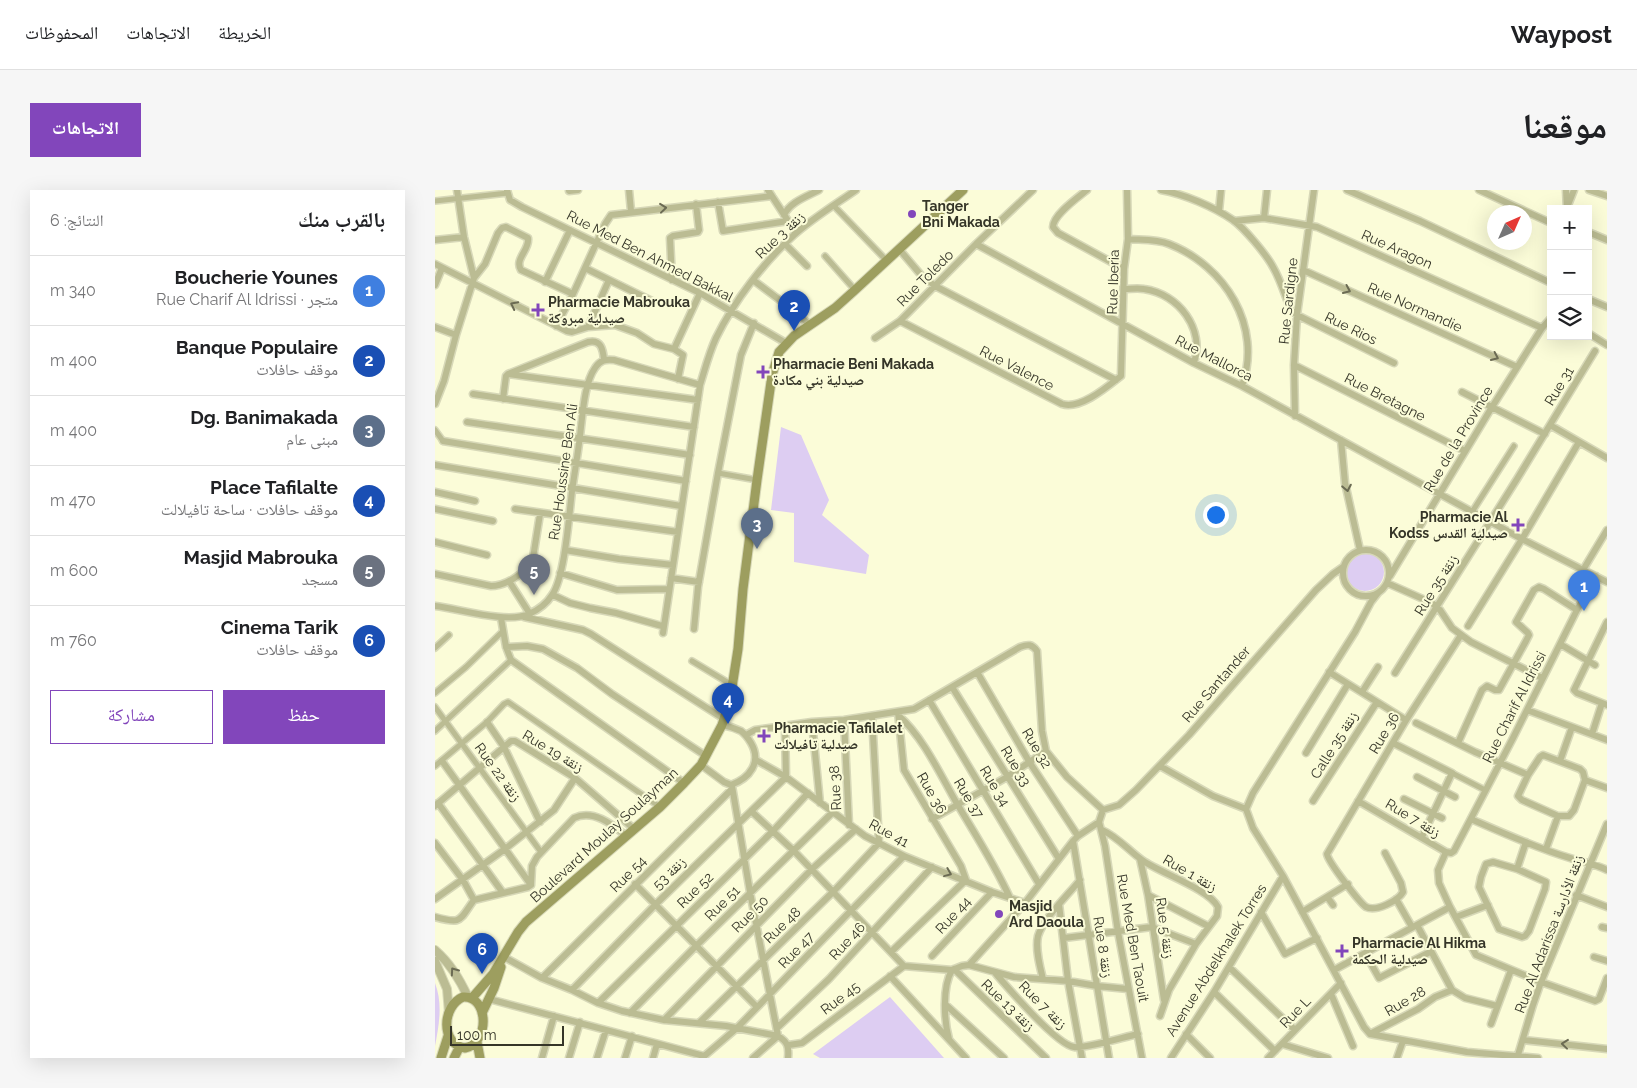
<!DOCTYPE html>
<html lang="ar">
<head>
<meta charset="utf-8">
<style>
	:root { --surface:#fff; --page:#f6f6f6; --text:#202124; --muted:#757577; --line:#e0e0e0; --accent:#8246bb }
	body { margin:0; font-family:Raleway,"Noto Naskh Arabic",sans-serif; background:var(--page); color:var(--text); direction:rtl }
	.controls { position:absolute; right:15px; top:15px; display:grid; overflow:hidden; border-radius:0px; box-shadow:0 5px 20px #0002 }
	.controls button { width:45px; height:45px; display:grid; place-items:center; padding:0; border:0; border-bottom:1px solid var(--line); background:var(--surface); color:var(--text); font:25px sans-serif }
	.compass { position:absolute; left:1052px; top:15px; width:45px; height:45px; border-radius:50%; background:var(--surface); box-shadow:0 5px 20px #0002; rotate:45deg }
	.scale { position:absolute; left:15px; bottom:12px; width:114px; box-sizing:border-box; padding-left:5px; border:2px solid #353528; border-top:0; font-size:14px; line-height:18px; white-space:nowrap; color:#353528; -webkit-text-stroke:4px #fbfcd8; paint-order:stroke }
	.you { position:absolute; left:780px; top:324px; width:18px; height:18px; margin:-12px; border:4px solid #fff; border-radius:50%; background:#1a73e8; box-shadow:0 0 0 8px #1a73e833 }
	.badge { display:grid; place-items:center; width:32px; height:32px; border-radius:50%; background:var(--accent); color:#fff; font-size:16px; font-weight:700 }
	.pin { position:absolute; translate:-50% -41px; filter:drop-shadow(0 1px 2px #0008) }
	.pin::after { content:''; position:absolute; top:26px; width:18px; height:15px; background:inherit; clip-path:polygon(0 0,100% 0,50% 100%) }
	.list { margin:0; padding:0; list-style:none }
	h2 { display:flex; justify-content:space-between; align-items:center; height:65px; margin:0; padding:0 20px; font-size:21px }
	h2 small { font-size:16px; font-weight:400; color:var(--muted) }
	.list li { display:grid; grid-template-columns:32px 1fr auto; gap:15px; align-items:center; box-sizing:border-box; height:70px; padding:0 20px; border-top:1px solid var(--line) }
	.list b { display:block; font-size:19px; white-space:nowrap }
	.list p { margin:0; font-size:16px; white-space:nowrap; color:var(--muted) }
	.list em { font-size:16px; font-style:normal; color:var(--muted) }
	.actions { display:flex; gap:10px; padding:15px 20px }
	.actions a { flex:1; padding:11px 0; border:1px solid var(--accent); border-radius:0px; text-align:center; font-size:18px; color:var(--accent) }
	.actions .main { background:var(--accent); color:#fff }
	.icon { flex:none; width:28px; height:28px; fill:none; stroke:currentColor; stroke-width:2; stroke-linecap:round; stroke-linejoin:round }
	.map { position:relative; flex:none; width:1172px; height:868px; overflow:hidden; direction:ltr; border-radius:0px }
	header { display:flex; align-items:center; gap:30px; box-sizing:border-box; height:70px; padding:0 25px; background:var(--surface); border-bottom:1px solid var(--line) }
	header strong { font-size:24px }
	nav { display:flex; gap:28px; margin-inline-start:auto; font-size:18px }
	.intro { display:flex; align-items:center; justify-content:space-between; box-sizing:border-box; height:120px; padding:0 30px }
	h1 { margin:0; font-size:35px }
	.button { padding:12px 22px; border-radius:0px; background:var(--accent); color:#fff; font-size:18px; font-weight:700 }
	main { display:flex; gap:30px; padding:0 30px }
	aside { flex:1; background:var(--surface); border-radius:0px; box-shadow:0 5px 20px #0002 }
	.map>svg:first-child { display:block }
	.green { fill:#ddcdf2 }
	.lines { fill:none; stroke-linecap:round; stroke-linejoin:round }
	.pedestrian-casing { stroke:#d7d8b8; stroke-width:8 }
	.minor-casing { stroke:#d7d8b8; stroke-width:9 }
	.tertiary-casing { stroke:#d7d8b8; stroke-width:10 }
	.secondary-casing { stroke:#d7d8b8; stroke-width:11 }
	.pedestrian { stroke:#bbbc93; stroke-width:5 }
	.minor { stroke:#bbbc93; stroke-width:6 }
	.tertiary { stroke:#bbbc93; stroke-width:8 }
	.secondary { stroke:#9d9e5f; stroke-width:9 }
	.oneway { stroke:#6b6b53 }
	.poi-dot { fill:#8246bb; stroke:#fbfcd8; stroke-width:2 }
	.labels { text-anchor:middle; dominant-baseline:central; stroke-width:4; stroke-linejoin:round; paint-order:stroke }
	.poi-label { font-size:14px; font-weight:bold; fill:#353528; stroke:#fbfcd8; text-anchor:start }
	.street-label { font-size:14px; fill:#353528; stroke:#fbfcd8 }
</style>
</head>
<body>
<header>
<strong>Waypost</strong>
<nav><a>الخريطة</a><a>الاتجاهات</a><a>المحفوظات</a></nav>
</header>
<div class="intro"><h1>موقعنا</h1><a class="button">الاتجاهات</a></div>
<main>
<div class="map">
<svg width="1172" height="868" viewBox="0 0 1172 868">
	<rect width="100%" height="100%" fill="#fbfcd8"/>
	<path class="green" d="M346,237L366,245L394,310L387,325L434,365L431,384L359,372V323L336,320Z
		M911 382a19 19 0 1 1 38 0a19 19 0 1 1-38 0Z
		M0,793C8,814 4,835 0,856Z
		M455,807L509,868H385L378,864Z"/>
	<g class="lines">
		<defs>
			<path id="pedestrian" d="M0,11L73,3
				M399,16L452,71
				M390,66L420,100
				M0,240L8,251
				M283,283L322,290
				M1037,322L1079,256
				M0,458L14,445
				M257,471L297,495
				M0,503L31,477L68,441
				M0,517L106,662
				M0,541L76,470
				M0,576L52,532L69,514L73,512L225,617
				M1017,583L1050,600"/>
			<path id="minor" d="M72,0L75,10L87,17L265,103L351,153
				M194,0L196,21
				M333,0L361,43
				M652,0C642,8 618,25 618,37L623,43L689,79
				M726,0C749,4 779,17 798,30C809,38 831,64 838,77C846,91 850,106 856,120L862,125L959,173
				M912,0L985,31L1116,93
				M1044,0L1116,33
				M1131,0L1132,19
				M1154,0L1172,6
				M134,1L143,0
				M283,12L288,41L353,31
				M1133,15L1139,0
				M784,21L786,0
				M349,25C355,12 371,7 384,0
				M829,28L832,0
				M799,31L829,28L882,37L1107,138
				M1153,42L1172,50
				M693,49C706,50 722,49 734,54C790,76 828,136 807,196
				M0,50L29,47
				M350,54L372,76
				M541,54L759,173L807,196L1087,349L1172,392
				M464,59L486,85L500,96L681,190
				M0,74L132,141L137,142L153,137L180,135L202,143L219,154L239,159L248,165L243,189
				M150,78L217,111
				M868,80L1082,177
				M39,88L50,74L63,43L67,38L71,37L93,48C95,60 79,69 86,80L138,104
				M237,90L235,48L238,46L263,42L264,40L261,14
				M318,90L354,117L375,135
				M110,92L135,40
				M0,95L7,78
				M689,99C696,99 703,98 709,99C744,104 770,139 759,173
				M1153,109L1172,117
				M465,131L627,214C645,220 672,197 686,186L689,79L693,49L692,0
				M121,136L138,104L170,34L176,25L337,6
				M0,137L21,145
				M153,137L174,90
				M1153,143L1172,155
				M440,148L465,131L541,54L598,0
				M239,159L265,103
				M859,175L1030,261
				M73,184L263,210
				M1027,202L1110,244
				M38,204L259,237
				M68,209L71,186L73,184L153,152C166,149 168,159 169,170
				M0,214L9,191L21,145L39,88L29,47L22,0
				M860,226L859,175L862,125L879,0
				M32,232C107,243 181,253 255,265
				M1115,235L1172,268
				M906,250L910,293L925,360
				M8,251L251,291
				M0,275L246,316
				M0,302L40,311
				M0,319L58,331
				M80,319L243,342
				M0,352L52,365
				M908 383a23 23 0 1 1 46 0a23 23 0 1 1-46 0Z
				M130,360L184,369L238,375
				M1148,380L1172,340
				M125,383L182,400L234,399
				M0,384L56,396C71,396 87,384 97,374L105,324
				M955,386L1057,217L1107,138L1116,128
				M236,388L264,392
				M74,391L95,424
				M952,393L997,413L1005,420L1017,438L1036,452L1107,488
				M118,405L135,413L155,418L181,423L227,436
				M0,416C25,419 72,434 94,424C103,420 112,413 117,405C130,387 134,325 137,301C140,279 144,258 146,237C148,220 150,192 160,178C165,170 171,169 179,170L265,195
				M89,427L148,440L156,444L289,529
				M66,428L71,457L76,470L249,593
				M1172,432L1139,500L1142,503L1172,515
				M1033,436L1087,349L1144,252
				M259,439L263,397L283,283L306,165L319,133
				M228,443L265,195C270,179 274,163 281,148C299,111 329,72 359,45C378,28 401,14 421,0
				M1125,454L1160,475
				M71,457L92,456L108,459L142,478L177,504L271,566
				M542,482L595,573L643,646
				M894,482L971,530
				M960,483L1082,289L1160,161
				M517,497L624,669
				M927,502L943,477
				M494,510L604,694
				M1092,520L1172,550
				M464,526C488,547 505,584 521,612C540,644 560,675 575,708
				M409,530L414,635
				M52,532L69,557L105,632
				M377,532L385,613
				M981,533L1040,562L1093,585
				M1157,544L1167,513
				M311,545L320,540L377,532L409,530L479,519L585,457C593,454 597,454 602,461L607,541L611,561L632,587L668,620
				M958,553L1017,583L987,647
				M1023,553L1047,500L1052,496L1060,500H1064L1091,451L1094,445L1093,443L1081,432L1099,400L1104,397L1109,399L1142,420
				M871,563L913,494
				M1108,565L1145,579L1148,582L1150,590L1139,620L1134,626H1123L1087,610L1083,606L1093,585L1105,567Z
				M321,570L351,587L430,646L469,666L557,702L590,713
				M7,571L96,695
				M1125,571L1137,537
				M266,575L289,592L296,595C315,588 327,572 316,553C313,548 310,544 306,541C300,538 293,536 287,535
				M725,576L778,606L811,619
				M982,587L1020,607
				M1150,590L1172,598
				M297,596L315,702L343,846
				M969,609L1007,628
				M878,611L942,512
				M923,611L1011,662L1016,663L1019,661L1078,548L1142,420L1161,386
				M3,613L68,703
				M0,616L69,557L76,551H80L140,588L199,639
				M811,619L818,638L848,686L929,837L935,844L1032,862L1103,868
				M811,619L818,603L920,442L936,412L943,403
				M668,620L684,615L701,600L754,545L881,400L898,384L908,377
				M316,621L359,661L469,776
				M497,629L572,587L611,561
				M1036,629C1068,643 1101,658 1135,668C1148,672 1160,674 1172,680
				M664,632L670,656L683,742L707,868
				M667,640C683,647 693,660 707,670C725,683 774,699 783,717L782,726L761,754L734,800L725,826
				M638,651L674,868
				M0,653L28,690L39,710
				M1111,659L1123,626
				M1011,662L1003,680L1004,693L1015,717L1041,765L1106,792L1160,811L1164,809L1172,788
				M950,663L966,693L968,702C963,711 941,722 931,717C925,713 893,672 892,664L970,532L1026,445
				M705,669L713,705L729,810
				M1058,672L1082,679L1111,692L1110,699L1094,741L1090,746L1087,747L1064,739L1044,697L1046,687L1051,674Z
				M1082,679L1091,652
				M200,694L322,817
				M713,705L773,736
				M1141,705L1172,717
				M893,708L898,715
				M0,709L70,659L119,620L140,588
				M961,709L977,737
				M624,714L633,791L647,868
				M826,722L850,764L882,748
				M867,722L913,694
				M0,727C28,735 24,730 39,710L93,697L96,695L97,676L102,667L139,628C158,619 177,634 191,646
				M1021,727L1053,715
				M982,735L1017,800L1030,808L1062,816
				M1167,737L1172,738
				M629,748L717,737L761,754
				M456,762L531,690L526,676L469,580L463,522
				M930,763L944,788L995,762
				M497,766L557,702
				M69,767L107,788L137,800L163,813L187,821L229,830L291,836L343,846C353,852 354,857 353,868
				M1159,767L1172,771
				M534,775L590,713L638,651L643,646L664,632L668,620
				M469,776L517,780L527,776L534,775L579,787L633,791L662,796L693,799
				M794,777L860,840
				M519,779L611,868
				M899,780L1015,717
				M561,784C574,799 622,855 639,857C651,859 689,847 703,844
				M455,786L531,868
				M107,788L297,599
				M608,789C605,777 600,759 603,746C608,729 633,705 645,690
				M137,800L221,714L351,587L350,536
				M779,802L840,861
				M896,804L918,856
				M54,809L269,866
				M163,813L338,641L373,603
				M511,815L569,868
				M195,823L261,756L398,622
				M229,830L377,679L421,639
				M264,833L399,701L444,653L437,526
				M1056,834L1076,780
				M342,838L394,789L497,677
				M751,844L775,868
				M935,844L983,819L1000,807L1017,800
				M514,849C509,831 507,797 517,780
				M1088,850L1172,859
				M847,854L893,868
				M354,855L367,853L469,776
				M1083,865L1098,815L1106,792L1172,634
				M107,868L119,826
				M134,868L145,832
				M162,868L171,840
				M190,868L197,846
				M218,868L222,854
				M267,868L302,838L469,666
				M318,868L343,846
				M736,868L779,802L848,686
				M833,868L906,793
				M962,868L968,851"/>
			<path id="tertiary" d="M0,760C15,773 24,788 33,807
				M0,771L12,799L14,823"/>
			<path id="secondary" d="M28,807C53,805 56,852 30,858C5,854 7,816 28,807Z
				M37,808L58,784L83,742L91,732L225,617L249,593L266,575L287,535L295,510L303,459L308,399L322,290L337,185L344,162L359,146L400,118L420,100L528,0
				M47,823L59,798L66,777
				M42,852L45,868
				M6,868L13,846
				M19,868L24,858"/>
		</defs>
		<use href="#pedestrian" class="pedestrian-casing"/>
		<use href="#minor" class="minor-casing"/>
		<use href="#tertiary" class="tertiary-casing"/>
		<use href="#secondary" class="secondary-casing"/>
		<use href="#pedestrian" class="pedestrian"/>
		<use href="#minor" class="minor"/>
		<use href="#tertiary" class="tertiary"/>
		<use href="#secondary" class="secondary"/>
	</g>
	<defs><path id="oneway-chevron" d="M-2-3.5L2.5 0L-2 3.5" fill="none" stroke-width="1.6" stroke-linecap="round" stroke-linejoin="round" transform="scale(1.25)"/></defs>
	<g class="oneway">
		<use href="#oneway-chevron" transform="translate(228 18) rotate(-6)"/>
		<use href="#oneway-chevron" transform="translate(912 100) rotate(24)"/>
		<use href="#oneway-chevron" transform="translate(79 115) rotate(-153)"/>
		<use href="#oneway-chevron" transform="translate(1060 167) rotate(25)"/>
		<use href="#oneway-chevron" transform="translate(912 298) rotate(79)"/>
		<use href="#oneway-chevron" transform="translate(513 683) rotate(22)"/>
		<use href="#oneway-chevron" transform="translate(19 781) rotate(-125)"/>
		<use href="#oneway-chevron" transform="translate(1130 854) rotate(-174)"/>
	</g>
	<g class="poi-dot">
		<circle cx="477" cy="24" r="5"/>
		<path d="M100.5 112.5h5v5h5v5h-5v5h-5v-5h-5v-5h5z"/>
		<path d="M325.5 174.5h5v5h5v5h-5v5h-5v-5h-5v-5h5z"/>
		<path d="M1080.5 327.5h5v5h5v5h-5v5h-5v-5h-5v-5h5z"/>
		<path d="M326.5 538.5h5v5h5v5h-5v5h-5v-5h-5v-5h5z"/>
		<circle cx="564" cy="724" r="5"/>
		<path d="M904.5 753.5h5v5h5v5h-5v5h-5v-5h-5v-5h5z"/>
	</g>
	<g class="labels">
		<g class="poi-label">
			<text x="487" y="16">Tanger<tspan x="487" dy="16">Bni Makada</tspan></text>
			<text x="113" y="112">Pharmacie Mabrouka<tspan x="113" dy="16">صيدلية مبروكة</tspan></text>
			<text x="338" y="174">Pharmacie Beni Makada<tspan x="338" dy="16">صيدلية بني مكادة</tspan></text>
			<text x="1073" y="327" text-anchor="end">Pharmacie Al<tspan x="1073" dy="16">Kodss صيدلية القدس</tspan></text>
			<text x="339" y="538">Pharmacie Tafilalet<tspan x="339" dy="16">صيدلية تافيلالت</tspan></text>
			<text x="574" y="716">Masjid<tspan x="574" dy="16">Ard Daoula</tspan></text>
			<text x="917" y="753">Pharmacie Al Hikma<tspan x="917" dy="16">صيدلية الحكمة</tspan></text>
		</g>
		<g class="street-label">
			<text transform="translate(345 45) rotate(-43)">Rue 3 زنقة</text>
			<text transform="translate(962 59) rotate(24)">Rue Aragon</text>
			<text transform="translate(215 66) rotate(27)">Rue Med Ben Ahmed Bakkal</text>
			<text transform="translate(490 88) rotate(-45)">Rue Toledo</text>
			<text transform="translate(678 92) rotate(-88)">Rue Iberia</text>
			<text transform="translate(853 111) rotate(-84)">Rue Sardigne</text>
			<text transform="translate(980 117) rotate(24)">Rue Normandie</text>
			<text transform="translate(916 138) rotate(26)">Rue Rios</text>
			<text transform="translate(779 168) rotate(27)">Rue Mallorca</text>
			<text transform="translate(582 178) rotate(27)">Rue Valence</text>
			<text transform="translate(1124 196) rotate(-59)">Rue 31</text>
			<text transform="translate(950 207) rotate(27)">Rue Bretagne</text>
			<text transform="translate(1023 249) rotate(-59)">Rue de la Province</text>
			<text transform="translate(128 282) rotate(-82)">Rue Houssine Ben Ali</text>
			<text transform="translate(1001 395) rotate(-58)">Rue 35 زنقة</text>
			<text transform="translate(781 494) rotate(-49)">Rue Santander</text>
			<text transform="translate(1079 517) rotate(-63)">Rue Charif Al Idrissi</text>
			<text transform="translate(949 543) rotate(-59)">Rue 36</text>
			<text transform="translate(899 555) rotate(-58)">Calle 35 زنقة</text>
			<text transform="translate(602 558) rotate(59)">Rue 32</text>
			<text transform="translate(118 561) rotate(31)">Rue 19 زنقة</text>
			<text transform="translate(581 576) rotate(59)">Rue 33</text>
			<text transform="translate(63 582) rotate(54)">Rue 22 زنقة</text>
			<text transform="translate(560 596) rotate(59)">Rue 34</text>
			<text transform="translate(400 598) rotate(-93)">Rue 38</text>
			<text transform="translate(497 603) rotate(60)">Rue 36</text>
			<text transform="translate(534 608) rotate(59)">Rue 37</text>
			<text transform="translate(978 628) rotate(31)">Rue 7 زنقة</text>
			<text transform="translate(454 643) rotate(28)">Rue 41</text>
			<text transform="translate(169 645) rotate(-42)">Boulevard Moulay Soulayman</text>
			<text transform="translate(234 683) rotate(-44)">زنقة 53</text>
			<text transform="translate(755 683) rotate(30)">Rue 1 زنقة</text>
			<text transform="translate(193 684) rotate(-45)">Rue 54</text>
			<text transform="translate(260 700) rotate(-44)">Rue 52</text>
			<text transform="translate(287 713) rotate(-45)">Rue 51</text>
			<text transform="translate(315 724) rotate(-45)">Rue 50</text>
			<text transform="translate(518 725) rotate(-47)">Rue 44</text>
			<text transform="translate(347 735) rotate(-44)">Rue 48</text>
			<text transform="translate(730 738) rotate(82)">Rue 5 زنقة</text>
			<text transform="translate(1114 744) rotate(-69)">Rue Al Adarissa زنقة الأدارسة</text>
			<text transform="translate(698 748) rotate(80)">Rue Med Ben Taouit</text>
			<text transform="translate(412 751) rotate(-47)">Rue 46</text>
			<text transform="translate(668 757) rotate(81)">Rue 8 زنقة</text>
			<text transform="translate(361 760) rotate(-46)">Rue 47</text>
			<text transform="translate(781 770) rotate(-58)">Avenue Abdelkhalek Torres</text>
			<text transform="translate(405 808) rotate(-37)">Rue 45</text>
			<text transform="translate(970 811) rotate(-30)">Rue 28</text>
			<text transform="translate(573 815) rotate(44)">Rue 13 زنقة</text>
			<text transform="translate(608 815) rotate(45)">Rue 7 زنقة</text>
			<text transform="translate(860 822) rotate(-46)">Rue L</text>
		</g>
	</g>
</svg>
<div class="controls">
<button>+</button>
<button>−</button>
<button><svg class="icon" aria-label="layers" viewBox="0 0 24 24"><path d="M12 4l9 5-9 5-9-5zM3 14l9 5 9-5"/></svg></button>
</div>
<svg class="compass" viewBox="-18 -18 36 36"><path d="M0-13l5 13h-10z" fill="#e53935"/><path d="M0 13l5-13h-10z" fill="#757577"/></svg>
<div class="scale">100 m</div>
<div class="you"></div>
<div class="pin badge" style="left:1149px;top:421px;background:#3f7fe0">1</div>
<div class="pin badge" style="left:359px;top:141px;background:#1a4fb4">2</div>
<div class="pin badge" style="left:322px;top:359px;background:#5c6f8a">3</div>
<div class="pin badge" style="left:293px;top:534px;background:#1a4fb4">4</div>
<div class="pin badge" style="left:99px;top:405px;background:#6b7280">5</div>
<div class="pin badge" style="left:47px;top:784px;background:#1a4fb4">6</div>
</div>
<aside>
<h2>بالقرب منك<small>النتائج: 6</small></h2>
<ul class="list">
<li><span class="badge" style="background:#3f7fe0">1</span><div><b>Boucherie Younes</b><p>متجر · Rue Charif Al Idrissi</p></div><em>340 m</em></li>
<li><span class="badge" style="background:#1a4fb4">2</span><div><b>Banque Populaire</b><p>موقف حافلات</p></div><em>400 m</em></li>
<li><span class="badge" style="background:#5c6f8a">3</span><div><b>Dg. Banimakada</b><p>مبنى عام</p></div><em>400 m</em></li>
<li><span class="badge" style="background:#1a4fb4">4</span><div><b>Place Tafilalte</b><p>موقف حافلات · ساحة تافيلالت</p></div><em>470 m</em></li>
<li><span class="badge" style="background:#6b7280">5</span><div><b>Masjid Mabrouka</b><p>مسجد</p></div><em>600 m</em></li>
<li><span class="badge" style="background:#1a4fb4">6</span><div><b>Cinema Tarik</b><p>موقف حافلات</p></div><em>760 m</em></li>
</ul>
<div class="actions"><a class="main">حفظ</a><a>مشاركة</a></div>
</aside>
</main>
</body>
</html>
